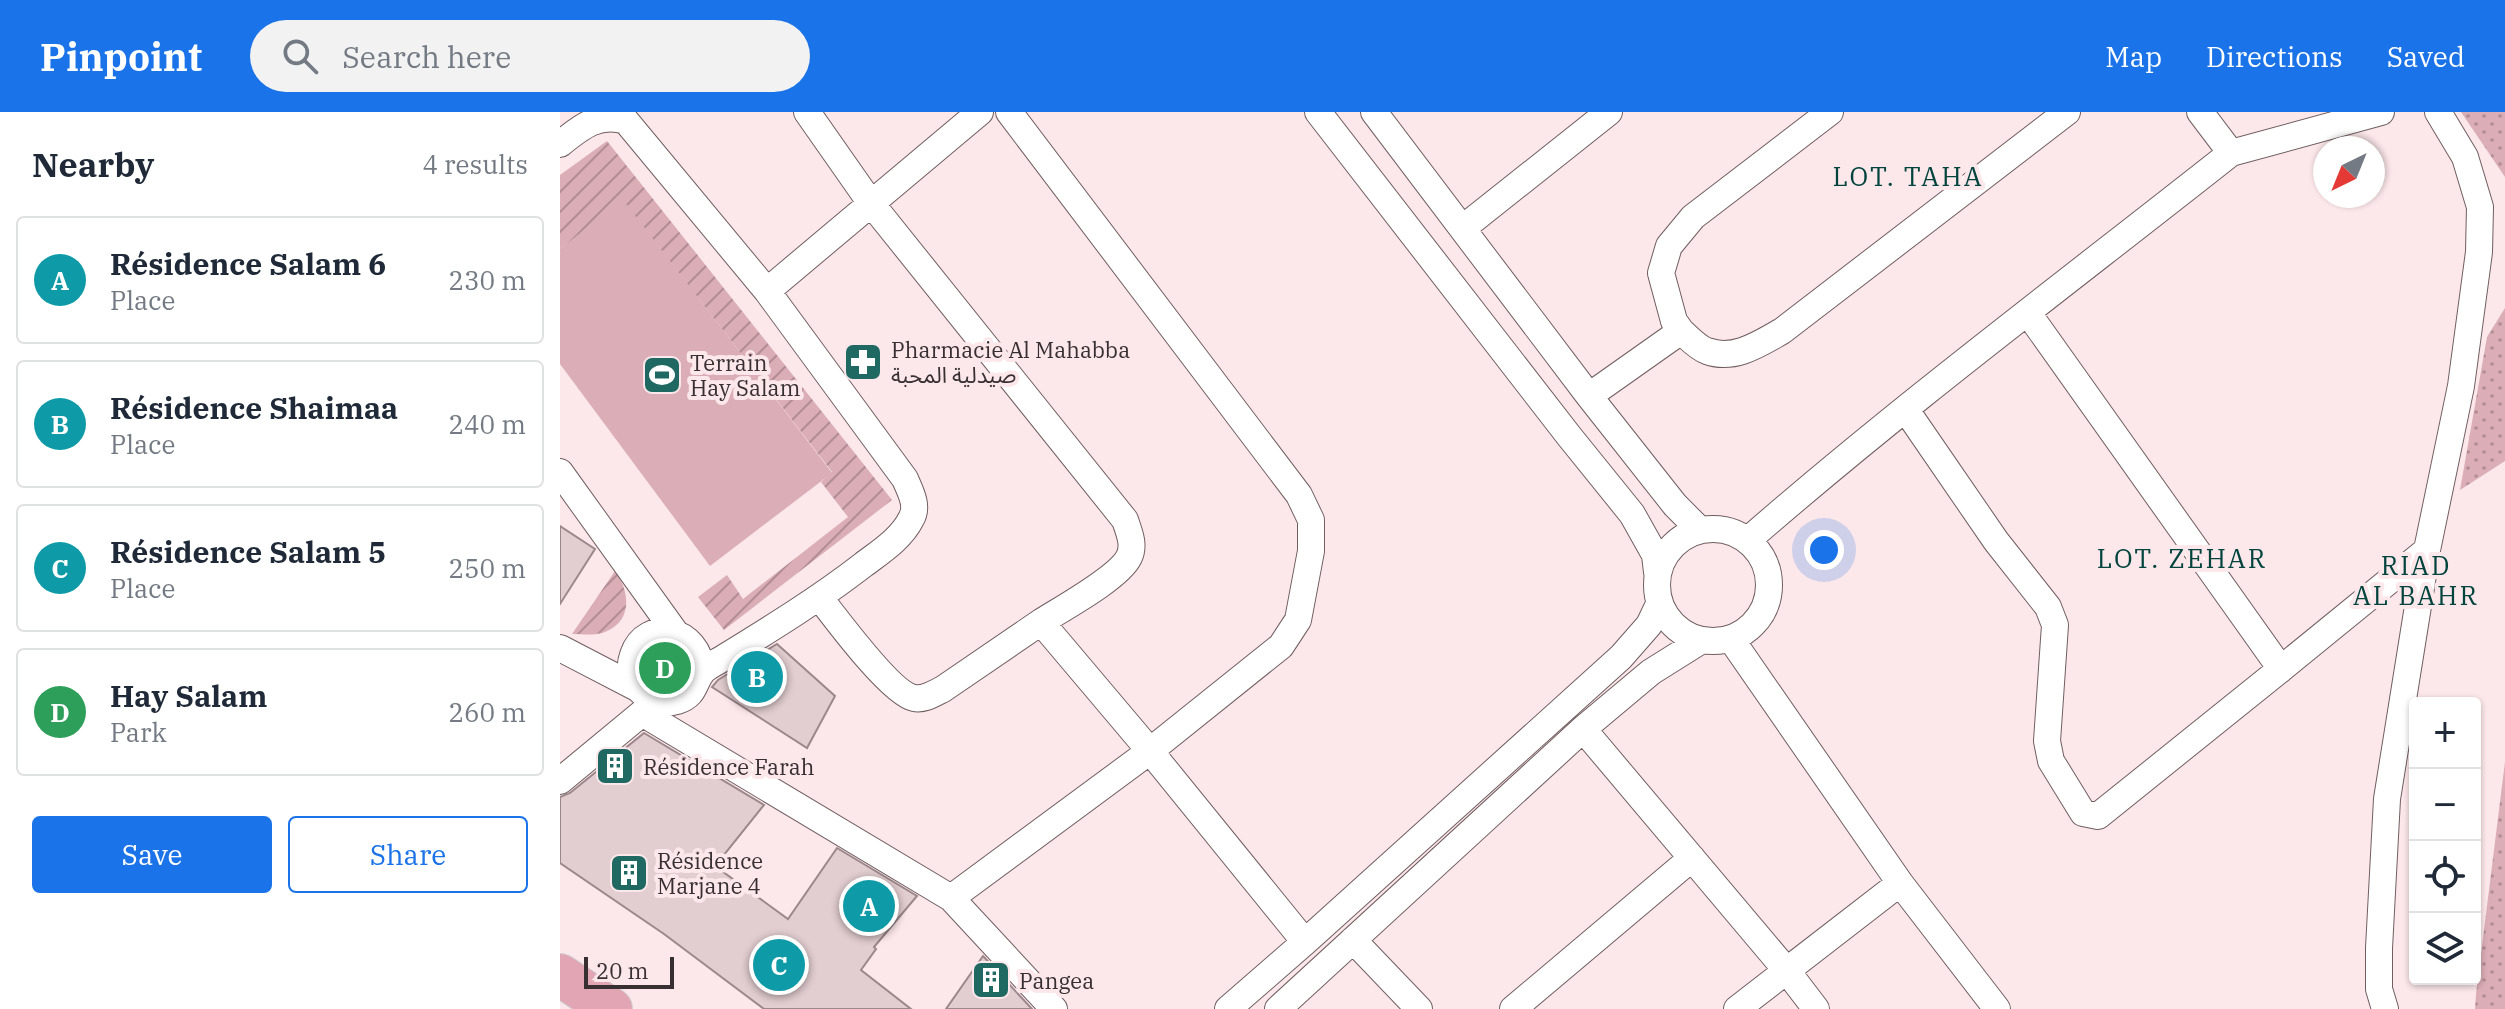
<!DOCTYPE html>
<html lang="en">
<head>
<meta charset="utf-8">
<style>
	:root { --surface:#fff; --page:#f2f2f3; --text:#1f2937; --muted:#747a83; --line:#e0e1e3; --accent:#1a73e8 }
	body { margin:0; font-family:"IBM Plex Serif","Noto Sans Arabic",serif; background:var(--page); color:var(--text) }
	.controls { position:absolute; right:24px; bottom:24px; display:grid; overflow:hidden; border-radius:8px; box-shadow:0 2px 6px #0004 }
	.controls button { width:72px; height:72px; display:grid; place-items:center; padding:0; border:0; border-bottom:2px solid var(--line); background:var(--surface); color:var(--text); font:40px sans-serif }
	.compass { position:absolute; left:1753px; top:24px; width:72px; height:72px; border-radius:50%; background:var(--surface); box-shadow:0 2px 6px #0004; rotate:223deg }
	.scale { position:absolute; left:24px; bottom:20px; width:90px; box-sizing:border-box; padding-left:8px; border:4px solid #372f31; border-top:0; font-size:22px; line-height:28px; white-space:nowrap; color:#372f31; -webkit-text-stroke:6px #fce7ea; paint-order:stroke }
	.you { position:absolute; left:1264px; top:438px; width:28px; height:28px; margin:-20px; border:6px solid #fff; border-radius:50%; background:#1a73e8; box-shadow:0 0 0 12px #1a73e833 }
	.badge { display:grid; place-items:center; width:52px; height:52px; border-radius:50%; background:var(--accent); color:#fff; font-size:26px; font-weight:700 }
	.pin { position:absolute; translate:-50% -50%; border:4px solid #fff; box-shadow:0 2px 8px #0006 }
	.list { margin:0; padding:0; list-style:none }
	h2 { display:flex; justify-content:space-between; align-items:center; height:104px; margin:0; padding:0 32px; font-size:34px }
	h2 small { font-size:26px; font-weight:400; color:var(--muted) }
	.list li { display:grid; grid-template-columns:52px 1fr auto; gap:24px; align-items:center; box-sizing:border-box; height:128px; margin:0 16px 16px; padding:0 16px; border:2px solid var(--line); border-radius:8px }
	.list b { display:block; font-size:30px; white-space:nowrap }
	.list p { margin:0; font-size:26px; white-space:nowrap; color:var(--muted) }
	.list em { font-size:26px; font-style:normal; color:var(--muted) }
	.actions { display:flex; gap:16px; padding:24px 32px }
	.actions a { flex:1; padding:18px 0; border:2px solid var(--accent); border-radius:8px; text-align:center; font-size:28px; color:var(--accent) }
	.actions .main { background:var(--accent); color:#fff }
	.icon { flex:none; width:44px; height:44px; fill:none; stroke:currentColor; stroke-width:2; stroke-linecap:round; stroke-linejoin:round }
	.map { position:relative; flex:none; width:1945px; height:897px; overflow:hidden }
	header { display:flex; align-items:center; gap:48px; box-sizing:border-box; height:112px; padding:0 40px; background:var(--accent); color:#fff }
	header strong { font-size:38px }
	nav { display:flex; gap:44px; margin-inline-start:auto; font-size:28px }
	.search { width:560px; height:72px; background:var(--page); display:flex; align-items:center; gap:20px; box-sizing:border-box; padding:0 28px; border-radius:44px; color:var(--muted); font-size:30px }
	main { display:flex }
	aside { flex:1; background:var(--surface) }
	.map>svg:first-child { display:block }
	.grass { fill:url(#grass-dots) }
	.park { fill:#dbadb6 }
	.garden { fill:url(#garden-furrows) }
	.building { fill:#e2cdd0; stroke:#9b888b; stroke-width:2 }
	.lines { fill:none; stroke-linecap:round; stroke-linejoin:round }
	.street-casing { stroke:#705e61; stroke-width:28 }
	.primary-casing { stroke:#cfcdce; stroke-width:44 }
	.street { stroke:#fff; stroke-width:26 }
	.primary { stroke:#e1a5b4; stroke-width:42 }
	.labels { text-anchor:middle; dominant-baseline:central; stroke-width:8; stroke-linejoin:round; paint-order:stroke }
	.poi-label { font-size:22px; fill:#372f31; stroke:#fce7ea; text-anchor:start }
	.quarter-label { font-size:26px; letter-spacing:2px; fill:#01433d; stroke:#fce7ea }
</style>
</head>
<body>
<header>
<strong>Pinpoint</strong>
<div class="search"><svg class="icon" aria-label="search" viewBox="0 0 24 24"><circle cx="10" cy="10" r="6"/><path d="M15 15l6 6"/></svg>Search here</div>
<nav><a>Map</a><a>Directions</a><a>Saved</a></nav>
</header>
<main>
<aside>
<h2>Nearby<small>4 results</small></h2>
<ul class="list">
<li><span class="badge" style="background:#0f9aa8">A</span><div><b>Résidence Salam 6</b><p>Place</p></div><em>230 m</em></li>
<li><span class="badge" style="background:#0f9aa8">B</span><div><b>Résidence Shaimaa</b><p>Place</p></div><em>240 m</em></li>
<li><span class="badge" style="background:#0f9aa8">C</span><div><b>Résidence Salam 5</b><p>Place</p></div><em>250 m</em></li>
<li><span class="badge" style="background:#2e9e5b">D</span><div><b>Hay Salam</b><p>Park</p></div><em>260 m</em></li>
</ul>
<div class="actions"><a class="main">Save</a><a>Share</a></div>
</aside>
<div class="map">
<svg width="1945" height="897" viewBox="0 0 1945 897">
	<defs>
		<pattern id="grass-dots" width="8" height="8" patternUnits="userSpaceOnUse" patternTransform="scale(2)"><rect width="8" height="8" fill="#dbadb6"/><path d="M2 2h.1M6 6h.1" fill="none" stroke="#b28d95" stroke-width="1.8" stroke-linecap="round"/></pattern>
		<pattern id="garden-furrows" width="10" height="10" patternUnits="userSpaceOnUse" patternTransform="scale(2)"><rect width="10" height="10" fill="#dbadb6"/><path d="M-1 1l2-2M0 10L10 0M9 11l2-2" fill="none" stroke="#b28d95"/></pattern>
	</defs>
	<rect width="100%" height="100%" fill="#fce7ea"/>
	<path class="grass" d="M1901,0H1945V65Z
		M1945,196V349L1900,378L1927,225Z
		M1945,650V897H1915L1916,882Z"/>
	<path class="park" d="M63,87L272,361L150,454L0,252V137Z"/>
	<path class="garden" d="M47,29L332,388L164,518L138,485L167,463L183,487L288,405L261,370L272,360L63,88L0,137V63Z
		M55,459C70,479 73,509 45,520C35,524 22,522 12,522Z
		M100,527L131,541L129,574L98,585L76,550Z"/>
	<path class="building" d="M0,414L35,437L0,492Z
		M217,532L275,584L247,636L152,575L158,568Z
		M84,621L204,693L155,754L228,807L277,736L357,784L314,835L316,837L301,858L351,897H204L104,822L0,751V685L10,681Z
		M423,844L472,897H386Z"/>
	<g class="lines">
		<defs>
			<path id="street" d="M247,0L310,90L565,408C569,420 575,433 569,445C559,466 501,497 481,510L590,639L745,830
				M758,0L1009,324L1072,402L1095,443L1097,460
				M814,0L1029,284L1115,393L1139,417
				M0,32C21,15 39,0 66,9L207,179L345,367C350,379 359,394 351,407C341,427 320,440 303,453C259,487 212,516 165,545C159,549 150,553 144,558C133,569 137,583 117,589C90,598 63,570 73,543C86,505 139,515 142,560
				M1671,41L1821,0
				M903,116L1049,0
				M207,179L420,0
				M1468,201L1721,557L1867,438
				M1121,219C1129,226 1138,236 1147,239C1174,249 1199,232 1222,219L1507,0
				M1029,284L1121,219L1114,209L1101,161L1109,134L1133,105L1270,0
				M1346,298L1436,429L1488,495L1495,513L1487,629L1491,649L1523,701L1538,704L1721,557
				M0,360L115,520
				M1097 473a56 56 0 1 1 112 0a56 56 0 1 1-112 0Z
				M1188,428C1343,293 1509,169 1671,41L1640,0
				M260,486C276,507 332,582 354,586C364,588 373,582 383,577L481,510
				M1171,527L1340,771L1437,897
				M0,536L77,576
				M82,601L391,786L494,897
				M1023,617L1227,859L1256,897
				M0,669L93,592
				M391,786L590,639L721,534L738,508L751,439V408L739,383L449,0
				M793,828L859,897
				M668,897L745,830L1061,545L1089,513L1099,492
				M718,897L1023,617L1091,560L1142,528
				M953,897L1132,746
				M1177,897L1340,771
				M1825,897L1819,877V836L1827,687L1867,438L1901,274L1919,140L1920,95L1905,45L1878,0"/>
			<path id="primary" d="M0,863L51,897"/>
		</defs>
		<use href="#street" class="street-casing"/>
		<use href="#primary" class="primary-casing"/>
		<use href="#street" class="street"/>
		<use href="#primary" class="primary"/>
	</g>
	<defs>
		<symbol id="pharmacy-square" viewBox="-11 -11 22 22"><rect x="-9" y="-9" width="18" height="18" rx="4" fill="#1f6962" stroke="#fce7ea"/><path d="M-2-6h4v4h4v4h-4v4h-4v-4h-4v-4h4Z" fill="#fff"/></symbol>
		<symbol id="stadium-square" viewBox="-11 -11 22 22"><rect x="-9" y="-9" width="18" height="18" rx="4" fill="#1f6962" stroke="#fce7ea"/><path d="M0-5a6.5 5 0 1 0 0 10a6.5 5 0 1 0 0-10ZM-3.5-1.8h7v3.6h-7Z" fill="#fff"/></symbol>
		<symbol id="building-square" viewBox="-11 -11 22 22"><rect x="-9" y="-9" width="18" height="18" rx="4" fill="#1f6962" stroke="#fce7ea"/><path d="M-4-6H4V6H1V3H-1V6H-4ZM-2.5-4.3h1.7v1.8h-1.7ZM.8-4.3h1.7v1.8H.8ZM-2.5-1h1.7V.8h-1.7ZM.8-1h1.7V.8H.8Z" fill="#fff"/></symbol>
	</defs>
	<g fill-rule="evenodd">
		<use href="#pharmacy-square" x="281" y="228" width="44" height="44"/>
		<use href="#stadium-square" x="80" y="241" width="44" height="44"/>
		<use href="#building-square" x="33" y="632" width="44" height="44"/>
		<use href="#building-square" x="47" y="739" width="44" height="44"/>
		<use href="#building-square" x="409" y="846" width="44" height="44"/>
	</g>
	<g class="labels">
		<g class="poi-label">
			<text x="331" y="237">Pharmacie Al Mahabba<tspan x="331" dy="25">صيدلية المحبة</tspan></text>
			<text x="130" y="250">Terrain<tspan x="130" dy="25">Hay Salam</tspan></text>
			<text x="83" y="654">Résidence Farah</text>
			<text x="97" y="748">Résidence<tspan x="97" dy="25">Marjane 4</tspan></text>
			<text x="459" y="868">Pangea</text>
		</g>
		<g class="quarter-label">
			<text x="1348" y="64">LOT. TAHA</text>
			<text x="1622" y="446">LOT. ZEHAR</text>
			<text x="1856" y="453">RIAD<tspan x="1856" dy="30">AL BAHR</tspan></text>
		</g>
	</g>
</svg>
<div class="controls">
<button>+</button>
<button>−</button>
<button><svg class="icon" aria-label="locate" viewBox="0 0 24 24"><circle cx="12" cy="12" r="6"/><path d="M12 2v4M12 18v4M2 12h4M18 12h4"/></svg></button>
<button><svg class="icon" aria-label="layers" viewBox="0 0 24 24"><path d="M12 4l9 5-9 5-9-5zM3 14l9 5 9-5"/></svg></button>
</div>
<svg class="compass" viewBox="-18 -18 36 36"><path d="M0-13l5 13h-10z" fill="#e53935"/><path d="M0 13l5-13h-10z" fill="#747a83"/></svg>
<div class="scale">20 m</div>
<div class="you"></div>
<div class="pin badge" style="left:309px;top:794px;background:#0f9aa8">A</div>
<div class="pin badge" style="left:197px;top:565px;background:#0f9aa8">B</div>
<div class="pin badge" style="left:219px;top:853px;background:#0f9aa8">C</div>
<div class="pin badge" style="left:105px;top:556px;background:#2e9e5b">D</div>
</div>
</main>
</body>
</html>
